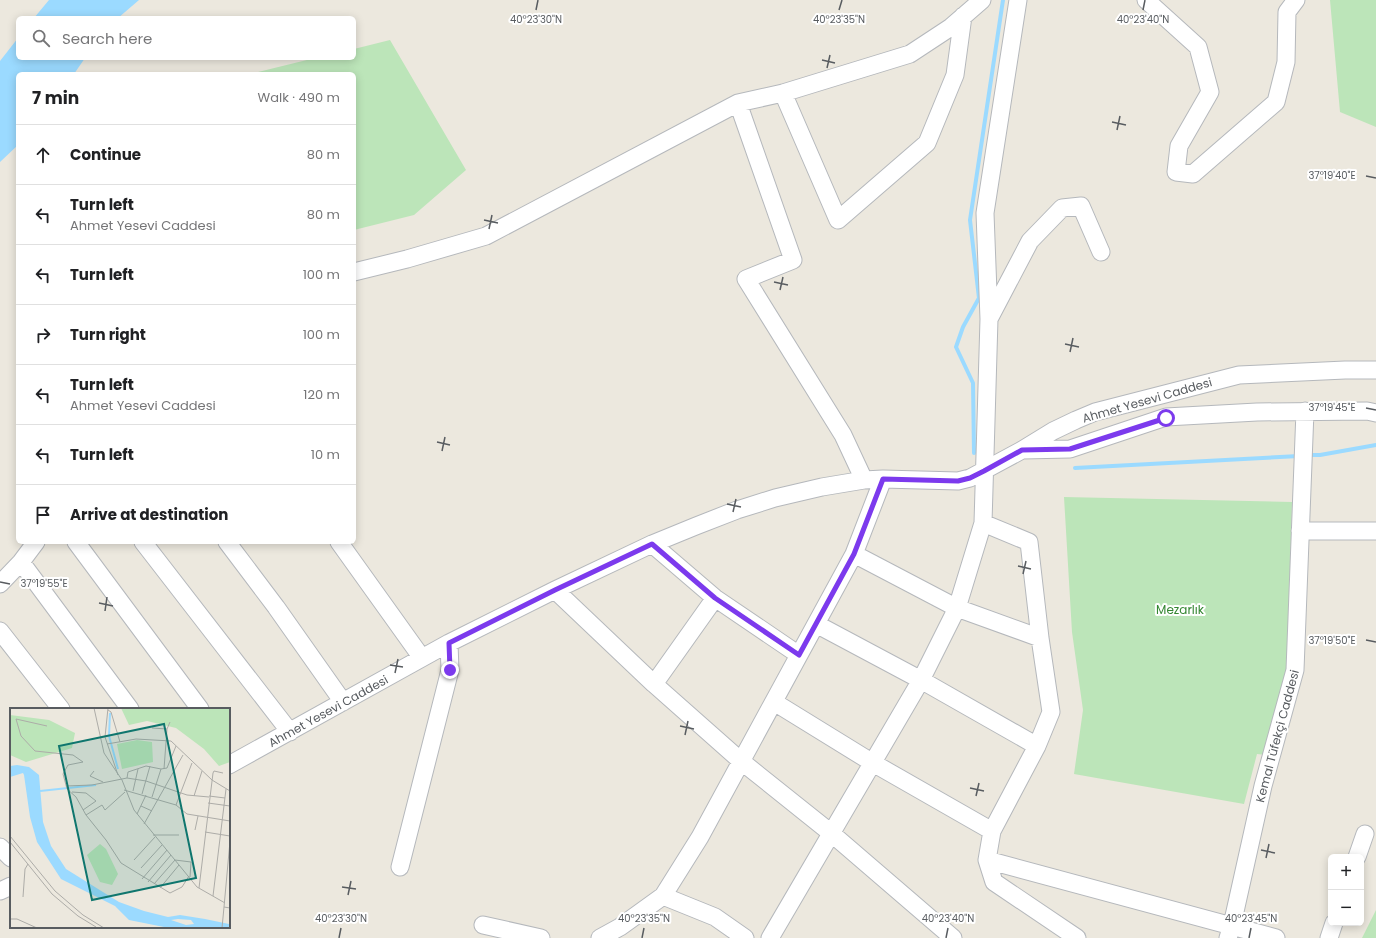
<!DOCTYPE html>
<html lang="en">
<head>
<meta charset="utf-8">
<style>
	:root { --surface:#fff; --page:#f2f2f2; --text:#202124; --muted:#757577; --line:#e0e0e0 }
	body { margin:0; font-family:Poppins,sans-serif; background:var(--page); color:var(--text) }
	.controls { position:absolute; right:12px; bottom:12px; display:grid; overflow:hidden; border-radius:6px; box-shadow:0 2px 10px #0003 }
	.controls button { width:36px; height:36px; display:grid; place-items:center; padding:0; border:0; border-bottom:1px solid var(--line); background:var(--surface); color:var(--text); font:20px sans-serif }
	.stop { position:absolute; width:12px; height:12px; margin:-9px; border:3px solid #7c3aed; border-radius:50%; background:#fff }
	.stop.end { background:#7c3aed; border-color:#fff; box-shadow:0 1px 4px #0008 }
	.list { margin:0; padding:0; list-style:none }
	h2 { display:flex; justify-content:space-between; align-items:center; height:52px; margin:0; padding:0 16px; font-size:17px }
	h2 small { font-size:13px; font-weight:400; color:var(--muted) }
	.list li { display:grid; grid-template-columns:26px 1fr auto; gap:12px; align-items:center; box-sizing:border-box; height:60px; padding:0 16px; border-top:1px solid var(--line) }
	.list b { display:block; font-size:15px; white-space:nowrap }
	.list p { margin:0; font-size:13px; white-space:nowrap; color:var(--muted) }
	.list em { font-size:13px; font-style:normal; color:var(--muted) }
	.icon { flex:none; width:22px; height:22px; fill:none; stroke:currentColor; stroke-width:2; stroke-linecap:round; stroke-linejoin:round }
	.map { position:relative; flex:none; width:1376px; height:938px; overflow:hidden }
	.search { position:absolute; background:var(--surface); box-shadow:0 2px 10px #0003; left:16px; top:16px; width:340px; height:44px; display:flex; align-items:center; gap:10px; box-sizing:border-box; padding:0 14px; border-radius:6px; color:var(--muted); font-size:15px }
	.panel { position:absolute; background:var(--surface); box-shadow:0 2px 10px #0003; left:16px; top:72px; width:340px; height:472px; border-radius:6px }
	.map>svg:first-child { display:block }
	.green { fill:#bce5b9 }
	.water { fill:#9bdaff }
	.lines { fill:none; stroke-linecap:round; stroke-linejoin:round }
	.stream { stroke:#9bdaff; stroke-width:4 }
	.minor-casing { stroke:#b5b8bc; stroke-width:19 }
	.minor { stroke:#fff; stroke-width:17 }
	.route { stroke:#7c3aed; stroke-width:5 }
	.ticks { fill:none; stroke:#585c60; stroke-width:1.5 }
	.labels { text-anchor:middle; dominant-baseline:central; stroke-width:4; stroke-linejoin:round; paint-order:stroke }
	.street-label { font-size:12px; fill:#585c60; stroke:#fff }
	.park-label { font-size:12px; fill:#338631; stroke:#fff }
	.inset-river { fill:none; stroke:#9bdaff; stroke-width:2 }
	.inset-road { fill:none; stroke:#adaca8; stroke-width:1 }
	.view { fill:#0f766e; fill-opacity:0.15; stroke:#0f766e; stroke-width:2 }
	.inset-edge { fill:none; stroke:#585c60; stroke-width:2 }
	.ticks-label { font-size:10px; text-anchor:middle; fill:#585c60; stroke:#fff; stroke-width:4; stroke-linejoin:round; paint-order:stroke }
</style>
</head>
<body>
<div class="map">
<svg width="1376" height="938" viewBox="0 0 1376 938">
	<rect width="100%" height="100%" fill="#ece8de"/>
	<path class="green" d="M1330,0H1376V127L1340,112Z
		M390,40L466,170L414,215L354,230V74H250L315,58H354V49Z
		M1064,497L1292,502L1287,678L1266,755L1257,754L1244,804L1074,774L1083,710L1072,632Z
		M1376,910V938H1362Z"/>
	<path class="water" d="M49,0H139L118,18H34Z
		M18,38V58H85L74,74H18V145L0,162V61Z"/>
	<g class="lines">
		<path class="stream" d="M974,453L973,383L956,347L963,327L979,298L970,220L1003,0
			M1307,455H1320L1376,445
			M1075,468L1299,456"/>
		<defs>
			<path id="minor" d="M1146,0L1198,47L1210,92L1179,146L1176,172L1193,174L1276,102L1286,62L1287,12L1296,0
				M783,93L838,220L927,143L955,75L963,16
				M738,103L793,260L746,279L843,435L864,480
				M354,272L407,259L486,236L738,103L783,93L910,54L951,27L982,0
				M989,319L1030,241L1062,208L1081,206L1101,252
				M1022,450L1070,449L1166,417L1257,412L1367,411L1376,413
				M983,523L1029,542L1040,638L1051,712L1037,746L992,831L987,860L994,882L1077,938
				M1300,531H1376
				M76,542L200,709
				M143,542L290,732
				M227,542L276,607L343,702
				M339,542L422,658
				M652,544L715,598L799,655
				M854,554L957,608L1040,638
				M21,562L130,709
				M0,584L21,562L36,542
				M555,590L654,684L741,761L831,833L953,938
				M816,624L921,680L1037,746
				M0,631L61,709
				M654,684L715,598
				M774,702L873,763L992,831
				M229,765L449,643L555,590L652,544L696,526L737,510L775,498L822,487L864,480L883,479L958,481L970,478L1022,450L1053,431L1076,420L1095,412L1239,375L1345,370H1376
				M0,847L11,858
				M1357,857L1365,834
				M987,860L1276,938
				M400,867L450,670L449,643
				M0,891L11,886
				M663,896L715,917L745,938
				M483,925L541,938
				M600,938L620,927L663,896L700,837L854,554L883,479
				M770,938L921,680L957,608L983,523L989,319L985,213L1018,0
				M1228,938L1232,925L1263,786L1295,670L1305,411
				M1329,938L1334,923"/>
		</defs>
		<use href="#minor" class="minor-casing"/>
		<use href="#minor" class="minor"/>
	</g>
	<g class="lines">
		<path class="route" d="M450,670L449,643L555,590L652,544L715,598L799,655L854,554L883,479L958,481L970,478L984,471L1022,450L1070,449L1166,418"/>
	</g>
	<path class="ticks" d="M536,10L538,0M839,10L842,0M1143,10L1145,0M822,60L835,63M827,68L830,55M1112,122L1126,125M1117,130L1120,116M1366,176L1376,178M484,220L498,223M489,229L492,215M774,282L788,285M780,290L783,277M1065,344L1079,347M1070,352L1073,338M1366,408L1376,410M437,442L450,445M442,451L445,437M727,504L741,507M733,512L736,499M1018,566L1031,569M1023,574L1026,561M0,582L10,584M99,603L113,606M105,611L107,597M1366,640L1376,642M390,665L403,667M395,673L398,659M680,726L694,729M685,735L688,721M970,788L984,791M976,796L979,783M1261,850L1275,853M1266,858L1269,844M342,887L356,889M348,895L351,881M339,938L341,928M642,938L644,928M946,938L948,928M1249,938L1251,928"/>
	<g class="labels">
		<g class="street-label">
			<text transform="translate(1147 400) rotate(-16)">Ahmet Yesevi Caddesi</text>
			<text transform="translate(328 711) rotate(-29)">Ahmet Yesevi Caddesi</text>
			<text transform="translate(1277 736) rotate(-75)">Kemal Tüfekçi Caddesi</text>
		</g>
		<g class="park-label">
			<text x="1180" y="609">Mezarlık</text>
		</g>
	</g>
	<g transform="translate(10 708)">
		<rect width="220" height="220" fill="#ece8de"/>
		<path d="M111,0H220V54L209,58L194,41L166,20L137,13L119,17ZM0,7L39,12L65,25L62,40L16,54L0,47ZM127,32L142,34L143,54L112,61L107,36ZM90,136L96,141L108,166L102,177L90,174L77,147Z" fill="#bce5b9"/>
		<path d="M7,57L19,59L29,67L33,114L41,138L56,161L109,194L134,203L158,209L170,207L195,211L219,216L220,220H159L119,212L105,198L51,171L27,134L20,109L14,67L13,65L0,69V58ZM168,211L181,212L184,216L176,217L161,212Z" fill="#9bdaff" fill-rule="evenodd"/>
		<path class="inset-river" d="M100,5L99,28L108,61M30,83L86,77"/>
		<path class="inset-road" d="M84,0L94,45L112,72L124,102L187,179L215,195M98,0L95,29L108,67M98,2L101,4L110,34M37,18L6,11L11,28L25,43L63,47L73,54L58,57L53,66L57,81L66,89L76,107L96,132L111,155L160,185L172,179L179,168M142,20L157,21M97,36L126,31L161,33L202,72L220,83M154,61L157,21L160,14M84,63L80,68L93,74M117,70L118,64L136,58L151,61L157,60L166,38M56,78L82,77L117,70L136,73L177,87L199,89M114,82L166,97L177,106L220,113M123,83L128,61M62,84L76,85L86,93L73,102M132,86L140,58M184,88L192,63M199,88L215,90M142,89L151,61M198,95L220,98M166,97L182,55M131,98L142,103M127,106L136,87M76,107L92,97L95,102L115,84M134,116L173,47M185,122L188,108M195,124L220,128M143,127H169M0,128L45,183L73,207L94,220M220,133L214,199L220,200M0,134L42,186L68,208L86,219M124,152L145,129M131,160L152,137M132,171L157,142M138,174L161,147M144,176L165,152L181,154L180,169M150,180L169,157M189,180L203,65L204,63L213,65M203,188L216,81M13,189L15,161L18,156M0,211H7L27,220M212,220L214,199"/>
		<path class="view" d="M154,16L186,170L82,192L49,38Z"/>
		<rect width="220" height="220" class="inset-edge"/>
	</g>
	<g class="ticks-label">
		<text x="536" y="23">40°23'30"N</text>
		<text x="839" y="23">40°23'35"N</text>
		<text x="1143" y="23">40°23'40"N</text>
		<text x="1332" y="179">37°19'40"E</text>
		<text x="1332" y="411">37°19'45"E</text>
		<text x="44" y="587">37°19'55"E</text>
		<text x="1332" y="644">37°19'50"E</text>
		<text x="341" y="922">40°23'30"N</text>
		<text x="644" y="922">40°23'35"N</text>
		<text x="948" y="922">40°23'40"N</text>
		<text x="1251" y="922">40°23'45"N</text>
	</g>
</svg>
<div class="controls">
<button>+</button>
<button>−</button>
</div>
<div class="stop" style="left:1166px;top:418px"></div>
<div class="stop end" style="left:450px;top:670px"></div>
<div class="search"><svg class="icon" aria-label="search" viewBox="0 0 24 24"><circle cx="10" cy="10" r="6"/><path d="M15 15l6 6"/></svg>Search here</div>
<section class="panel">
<h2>7 min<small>Walk · 490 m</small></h2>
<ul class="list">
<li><svg class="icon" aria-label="ahead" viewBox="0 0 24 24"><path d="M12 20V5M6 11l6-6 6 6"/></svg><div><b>Continue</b></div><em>80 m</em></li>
<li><svg class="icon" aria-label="left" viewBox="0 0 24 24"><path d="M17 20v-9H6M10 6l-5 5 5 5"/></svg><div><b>Turn left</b><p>Ahmet Yesevi Caddesi</p></div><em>80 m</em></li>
<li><svg class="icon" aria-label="left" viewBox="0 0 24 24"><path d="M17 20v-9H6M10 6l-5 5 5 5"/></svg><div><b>Turn left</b></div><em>100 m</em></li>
<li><svg class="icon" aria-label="right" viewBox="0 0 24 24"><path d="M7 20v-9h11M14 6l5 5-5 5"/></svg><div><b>Turn right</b></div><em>100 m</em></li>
<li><svg class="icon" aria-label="left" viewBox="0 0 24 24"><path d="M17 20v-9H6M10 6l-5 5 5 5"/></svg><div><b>Turn left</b><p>Ahmet Yesevi Caddesi</p></div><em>120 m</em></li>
<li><svg class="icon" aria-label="left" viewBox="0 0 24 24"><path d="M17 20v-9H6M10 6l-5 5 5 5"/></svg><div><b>Turn left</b></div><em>10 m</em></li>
<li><svg class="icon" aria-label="arrive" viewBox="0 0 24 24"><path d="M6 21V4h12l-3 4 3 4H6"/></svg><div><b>Arrive at destination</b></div></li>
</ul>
</section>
</div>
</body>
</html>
